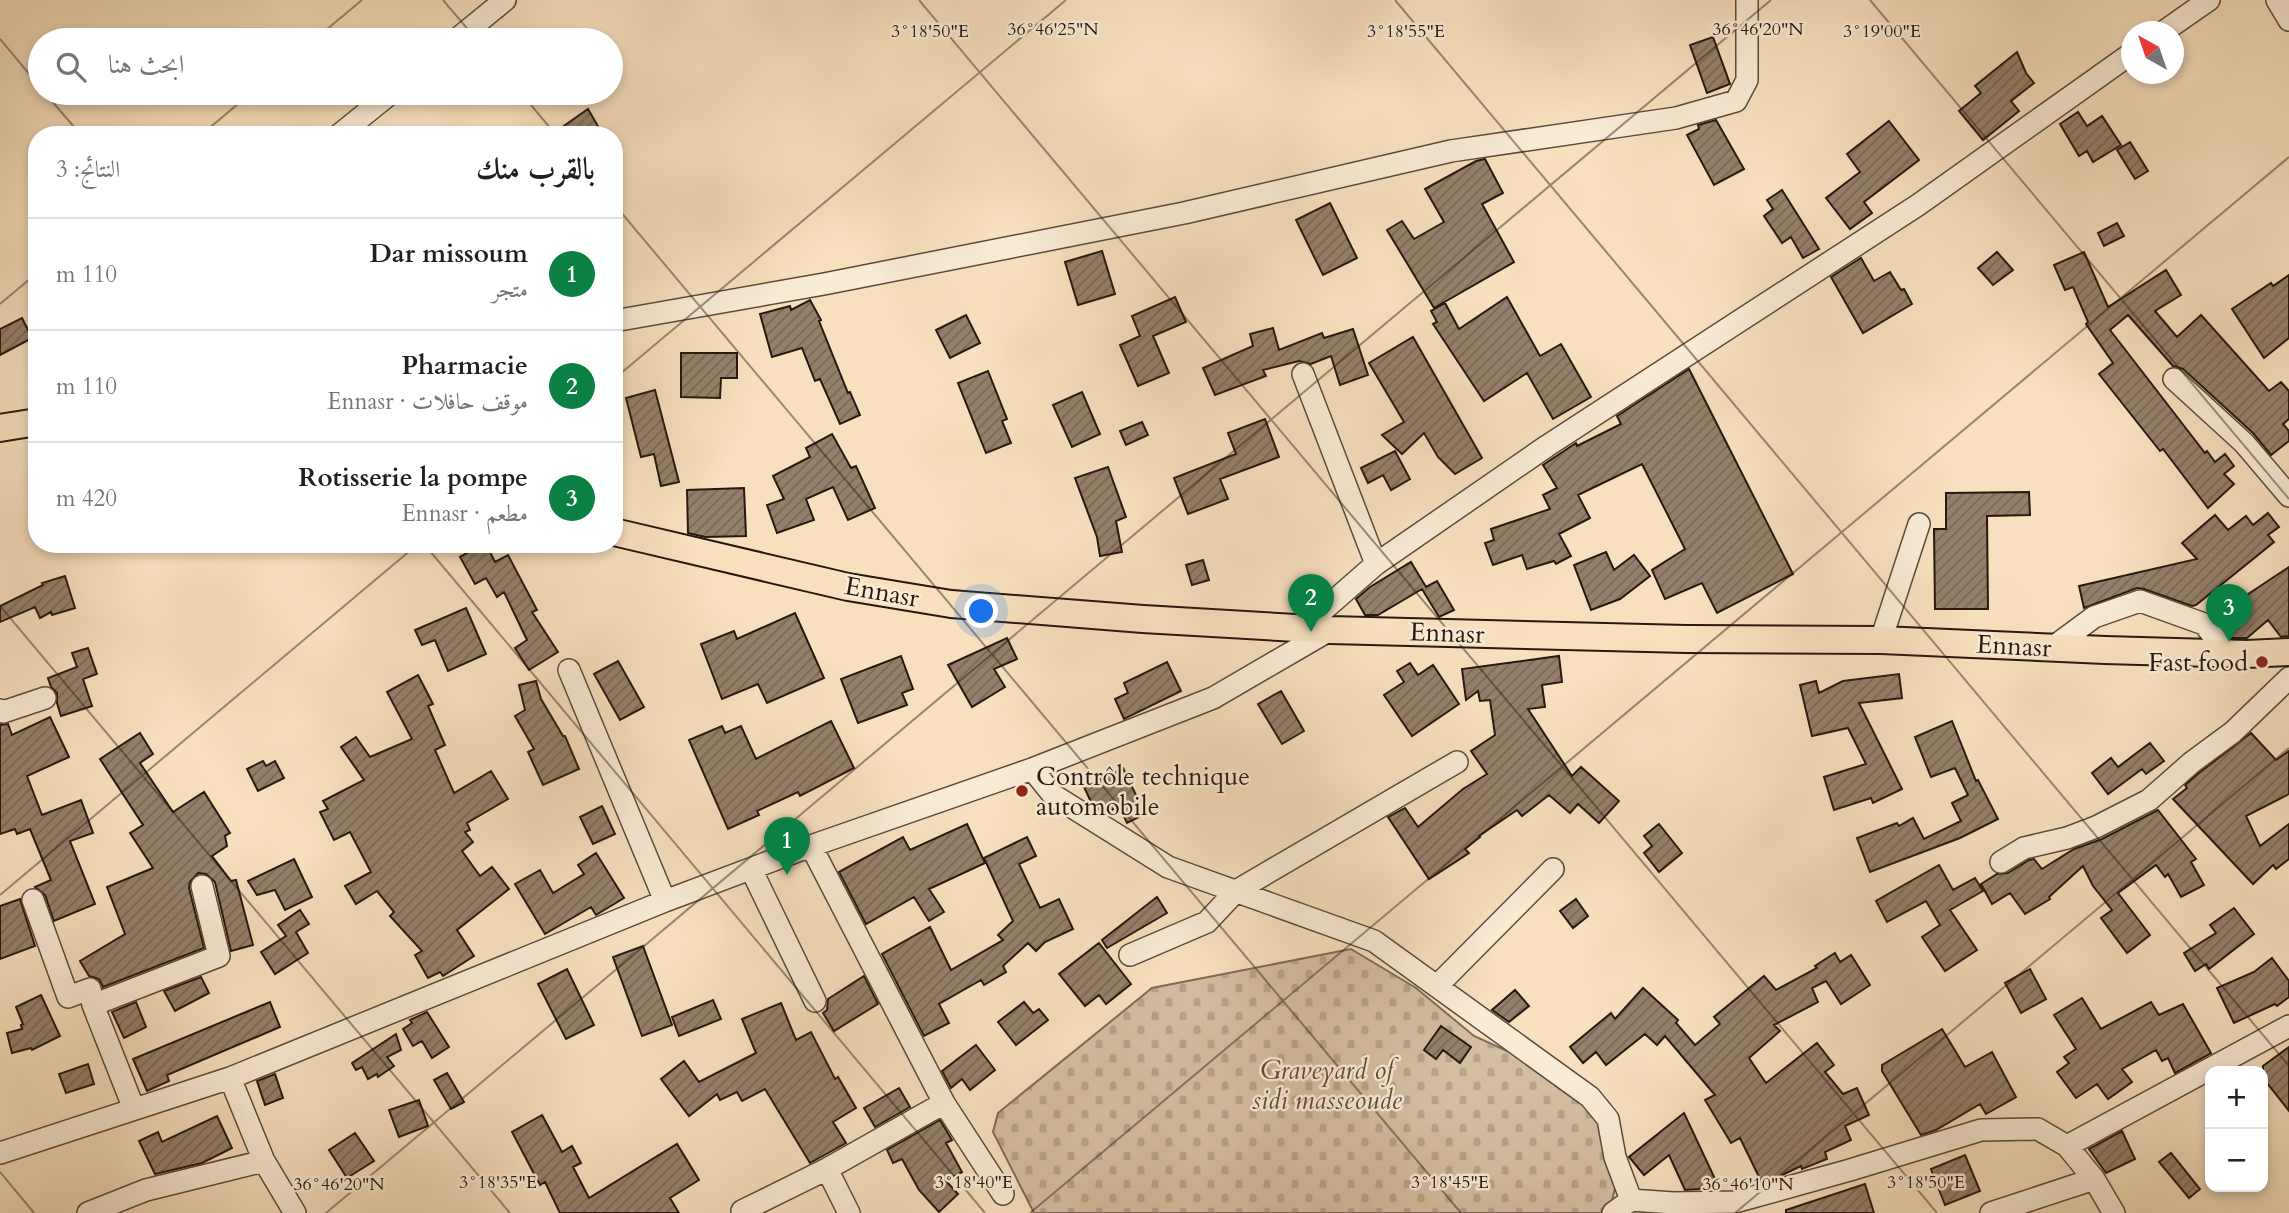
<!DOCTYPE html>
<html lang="ar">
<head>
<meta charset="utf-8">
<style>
	:root { --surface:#fff; --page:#f6f6f6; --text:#202124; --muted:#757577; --line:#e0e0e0; --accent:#0b8043 }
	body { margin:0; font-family:Cardo,Amiri,serif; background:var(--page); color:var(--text); direction:rtl }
	.controls { position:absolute; right:21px; bottom:21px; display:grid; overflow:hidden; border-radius:14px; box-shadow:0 4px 10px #0003 }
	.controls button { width:63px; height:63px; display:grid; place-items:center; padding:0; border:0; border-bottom:2px solid var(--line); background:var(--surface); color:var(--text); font:35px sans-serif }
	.compass { position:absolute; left:2121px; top:21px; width:63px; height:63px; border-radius:50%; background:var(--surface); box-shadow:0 4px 10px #0003; rotate:320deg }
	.you { position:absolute; left:982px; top:612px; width:24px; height:24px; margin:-18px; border:5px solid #fff; border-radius:50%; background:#1a73e8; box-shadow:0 0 0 10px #1a73e833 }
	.badge { display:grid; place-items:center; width:46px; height:46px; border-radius:50%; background:var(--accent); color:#fff; font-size:23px; font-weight:700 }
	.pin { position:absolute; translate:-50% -58px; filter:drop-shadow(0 2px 4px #0008) }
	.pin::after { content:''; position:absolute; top:37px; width:24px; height:21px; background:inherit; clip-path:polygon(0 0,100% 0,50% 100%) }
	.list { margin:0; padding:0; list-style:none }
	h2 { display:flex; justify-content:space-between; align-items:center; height:91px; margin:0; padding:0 28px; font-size:30px }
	h2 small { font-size:23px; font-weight:400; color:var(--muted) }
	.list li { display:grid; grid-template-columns:46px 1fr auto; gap:21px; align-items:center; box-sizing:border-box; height:112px; padding:0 28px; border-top:2px solid var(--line) }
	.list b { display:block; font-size:26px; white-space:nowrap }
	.list p { margin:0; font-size:23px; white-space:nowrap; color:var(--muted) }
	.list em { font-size:23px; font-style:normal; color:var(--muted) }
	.icon { flex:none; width:38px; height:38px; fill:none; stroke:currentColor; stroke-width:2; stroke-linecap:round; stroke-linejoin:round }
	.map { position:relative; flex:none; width:2289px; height:1213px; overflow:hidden; direction:ltr }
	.search { position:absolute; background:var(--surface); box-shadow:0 4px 10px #0003; left:28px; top:28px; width:595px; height:77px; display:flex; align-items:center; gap:18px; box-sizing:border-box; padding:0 24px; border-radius:38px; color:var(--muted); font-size:26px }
	.panel { position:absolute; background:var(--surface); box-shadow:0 4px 10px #0003; left:28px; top:126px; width:595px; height:427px; border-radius:28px; direction:rtl }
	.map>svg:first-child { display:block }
	.cemetery { fill:url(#cemetery-stones); stroke:#7e6c57; stroke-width:2 }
	.building { fill:url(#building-hatch); stroke:#27190e; stroke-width:2 }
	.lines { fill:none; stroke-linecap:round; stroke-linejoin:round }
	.minor-casing { stroke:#5b4b3a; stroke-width:24 }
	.major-casing { stroke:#27190e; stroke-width:30 }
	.minor { stroke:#faebd5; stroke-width:21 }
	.major { stroke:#f8e0be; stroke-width:26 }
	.ticks { fill:none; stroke:#27190e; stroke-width:2; stroke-opacity:0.45 }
	.poi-dot { fill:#8f2418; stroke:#faebd5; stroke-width:2.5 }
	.labels { text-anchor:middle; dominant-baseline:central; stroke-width:5; stroke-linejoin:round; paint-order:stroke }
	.street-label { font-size:26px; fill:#27190e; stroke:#faebd5 }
	.poi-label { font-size:26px; fill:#27190e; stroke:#faebd5; text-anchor:end }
	.park-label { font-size:26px; font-style:italic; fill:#5b4b3a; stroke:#faebd5 }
	.ticks-label { font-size:18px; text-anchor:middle; fill:#27190e; stroke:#faebd5; stroke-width:5; stroke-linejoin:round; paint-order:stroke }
</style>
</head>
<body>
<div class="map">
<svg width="2289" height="1213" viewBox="0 0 2289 1213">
	<defs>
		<pattern id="cemetery-stones" width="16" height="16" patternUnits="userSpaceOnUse" patternTransform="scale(1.75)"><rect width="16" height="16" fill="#d4bea0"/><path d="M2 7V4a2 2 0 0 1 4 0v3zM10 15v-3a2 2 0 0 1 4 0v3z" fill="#b6a389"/></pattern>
		<pattern id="building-hatch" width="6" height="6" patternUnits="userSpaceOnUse" patternTransform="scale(1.75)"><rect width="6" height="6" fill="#94806a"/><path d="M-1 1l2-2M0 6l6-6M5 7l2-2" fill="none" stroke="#796856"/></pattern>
	</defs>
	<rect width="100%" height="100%" fill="#f8e0be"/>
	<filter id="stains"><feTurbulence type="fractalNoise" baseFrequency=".00286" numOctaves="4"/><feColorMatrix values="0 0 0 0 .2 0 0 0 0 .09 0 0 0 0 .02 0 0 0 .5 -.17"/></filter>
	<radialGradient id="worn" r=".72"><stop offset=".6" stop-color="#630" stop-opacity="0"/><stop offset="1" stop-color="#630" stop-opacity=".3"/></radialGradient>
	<path class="cemetery" d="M1351,949L1416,988L1474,1036L1542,1067L1597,1112L1618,1176L1609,1213H1034L993,1132L998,1113L1152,988Z"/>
	<path class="building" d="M1713,37L1730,84L1707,93L1690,45Z
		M2017,52L2026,73L2034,83L2011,101L2019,111L1983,140L1959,111L1981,93L1975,86Z
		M588,109L603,135H551Z
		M2078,112L2087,126L2102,116L2121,145L2093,162L2087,151L2079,156L2060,124Z
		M1716,120L1744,169L1714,185L1687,135L1699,129L1698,125Z
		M1889,121L1919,160L1864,202L1872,213L1850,229L1826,198L1860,172L1847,154Z
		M2130,142L2148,171L2135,179L2117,150Z
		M1485,159L1503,193L1482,204L1514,262L1434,308L1387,230L1402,221L1414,239L1444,222L1425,189L1476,161Z
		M1782,190L1819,249L1803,258L1791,237L1782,243L1764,216L1773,209L1767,200Z
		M1330,203L1357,258L1323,275L1296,220Z
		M2117,223L2124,236L2104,246L2098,233Z
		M1102,251L1115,294L1078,305L1065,262Z
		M1997,252L2013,270L1993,285L1978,268Z
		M2084,252L2108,307L2166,270L2181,295L2155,311L2177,337L2201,315L2269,391L2281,382L2289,391V419L2283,424L2289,431V441L2271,455L2253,433L2183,369L2173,366L2128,315L2110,330L2205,453L2207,451L2215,462L2225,454L2234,466L2224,474L2234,484L2208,508L2163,449L2160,451L2099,374L2113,363L2086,324L2088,322L2073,287L2065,290L2054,265Z
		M1861,258L1874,281L1890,272L1901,290L1904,289L1912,304L1863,333L1831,277Z
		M2289,275V338L2264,358L2232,309L2271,283L2273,286Z
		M1175,297L1186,322L1153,336L1169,373L1138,386L1120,345L1140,336L1132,316Z
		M1507,297L1540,356L1561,344L1591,397L1553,419L1527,373L1484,401L1433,324L1437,322L1431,311L1445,303L1459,329Z
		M810,300L821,320L819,321L848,393L850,392L860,415L840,424L820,379L815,381L802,348L772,357L760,314L790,306L791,310Z
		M966,315L980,343L950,358L936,330Z
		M22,318L32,338L0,355V329Z
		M1273,328L1279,350L1322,333L1324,338L1353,329L1368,375L1340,385L1331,356L1311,364L1299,361L1263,370L1266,376L1215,395L1203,368L1253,346L1250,334Z
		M1413,337L1482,458L1455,474L1438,457L1424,433L1402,454L1382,435L1404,422L1369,363Z
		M681,353H737V378H721L720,398L681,397Z
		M1689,369L1793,574L1717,613L1702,583L1665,599L1652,570L1685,549L1642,464L1578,495L1590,518L1559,534L1571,556L1556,564L1554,561L1527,569L1522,555L1493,565L1485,543L1494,540L1491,529L1550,509L1543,495L1557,488L1543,465L1576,443L1577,446L1621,424L1617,416Z
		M988,371L1007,419L1002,421L1011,443L986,453L958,383Z
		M655,390L679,482L661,486L654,454L641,457L626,398Z
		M1082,392L1100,434L1072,447L1053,405Z
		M1265,419L1279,457L1220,479L1228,499L1188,514L1174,478L1236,454L1228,433Z
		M1142,422L1148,435L1126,445L1120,431Z
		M832,434L851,468L856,466L875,508L848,520L833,487L806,499L814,520L777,533L767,505L784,499L773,476L810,457L806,448Z
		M1395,451L1410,479L1391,490L1383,475L1368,483L1361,468Z
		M1108,467L1126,517L1116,521L1122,552L1100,556L1097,537L1075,478Z
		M744,488L746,536L705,537L688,533L687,490Z
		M2029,492L2030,515L1987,516L1988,609H1935L1934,529H1946V493Z
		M2268,513L2279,527L2268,535L2274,542L2196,605L2192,606L2144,589L2137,588L2084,608L2079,586L2197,559L2182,543L2215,515L2228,530L2246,516L2253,525Z
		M483,544H486L495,562L508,555L537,610L532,612L558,652L529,670L515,648L527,640L504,592L497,597L486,578L475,584L460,557Z
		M1606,552L1614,570L1634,555L1650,576L1620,599L1591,610L1574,565Z
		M1203,560L1209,580L1192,585L1186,565Z
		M1411,562L1426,587L1437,581L1454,610L1439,617L1422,589L1378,615H1365L1356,599L1370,587Z
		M2289,567V636L2281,637L2268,620L2247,638H2232L2215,616Z
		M65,576L75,608L52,615L51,612L40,618L35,607L0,622V606L43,585L42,583Z
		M466,608L486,654L448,671L435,640L422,645L415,630Z
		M795,613L824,678L767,703L758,684L722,699L701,644L734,631L737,639Z
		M1007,638L1017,659L994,669L1005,687L972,707L948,665Z
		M88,648L97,674L83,679L92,706L61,716L57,703V693L51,687L48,678L77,667L72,653Z
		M901,656L913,689L902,693L907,705L858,723L841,679Z
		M1559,656L1562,682L1542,685L1545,707L1528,709L1572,776L1581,767L1619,801L1599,823L1578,804L1570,813L1549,795L1522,816L1517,810L1479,836L1480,837L1465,849L1469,853L1429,879L1388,817L1405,808L1418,827L1463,789L1487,774L1471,751L1495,735L1490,700L1480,701L1478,691L1466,700L1462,669Z
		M618,661L644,707L620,720L594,674Z
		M1167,662L1181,691L1124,719L1115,699L1128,693L1124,683Z
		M1410,663L1418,675L1433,665L1459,704L1412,736L1384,695L1404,682L1397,671Z
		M1899,674L1902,698L1859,703L1902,789L1873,803L1871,798L1834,810L1824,777L1866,764L1848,728L1812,736L1800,685L1816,681L1819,693L1843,681Z
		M418,675L433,704L428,706L445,745L435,750L454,793L491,771L508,799L467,823L470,830L465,832L473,842L462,851L480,876L492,867L509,889L457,930L474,956L443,976L440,972L428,978L415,955L422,951L390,916L394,912L377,891L356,904L345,886L371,872L350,832L334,840L320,812L328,809L323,801L364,780L341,747L356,737L370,757L412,739L387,692Z
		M536,681L541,699L563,736H565L579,769L543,785L528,752L534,749L515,716L525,710L519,685Z
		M1281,691L1304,731L1282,744L1258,704Z
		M50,717L69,757L27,776L42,815L81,800L93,833L70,841L95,904L54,921L45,895L35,887L51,880L30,829L17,834L15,829L0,834V725L8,724L12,735Z
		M831,721L854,768L800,796L798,792L757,811L759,815L728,829L689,740L722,726L725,733L741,726L756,759Z
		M1952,721L1976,781L1978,780L1998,819L1960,838L1870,872L1857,838L1897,823L1899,826L1913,818L1924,839L1961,821L1952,803L1968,795L1955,768L1931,777L1915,737Z
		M140,733L153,754L140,763L173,812L204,792L230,833L225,836L227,846L212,856L231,881L236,880L253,945L231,951L215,882L206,874L198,873L190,882L189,888L204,948L103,987L99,979L89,976L80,961L125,934L107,887L153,868L130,833L143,825L100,759Z
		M2251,733L2276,760L2289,751V794L2246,816L2260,846L2289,824V859L2276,869L2273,865L2253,884L2173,799L2187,788L2185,785L2199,773Z
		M2150,743L2164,761L2146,774L2142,769L2108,794L2092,773L2111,758L2118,767Z
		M263,761L266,766L275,761L284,778L258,791L247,769Z
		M1123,768L1145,814L1127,823L1119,806L1106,813L1092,804L1084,787Z
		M602,806L615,834L593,844L580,817Z
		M2158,810L2196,859L2191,862L2204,885L2181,897L2168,874L2165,877L2156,865L2118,893L2150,935L2127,953L2101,918L2112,910L2093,886L2083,866L2049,897L2050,899L2025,914L2010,893L1992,904L1981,884L1997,874L2008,873L2029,860L2034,859L2042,869L2074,849L2102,839Z
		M967,824L985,863L929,889L944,912L929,921L914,897L866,924L839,872L903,837L910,850Z
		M1659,824L1682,853L1659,872L1644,853L1652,846L1644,836Z
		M1027,837L1036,856L1019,864L1040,908L1059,899L1073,929L1045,942L1036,951L1028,943L1003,966L1006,972L984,985L981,980L939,1004L949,1023L924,1036L882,954L930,927L951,970L1003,940L998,935L1013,921L984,858Z
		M596,853L624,898L596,915L591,907L545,934L515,884L540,870L553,893L584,874L578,865Z
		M294,859L312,897L285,910L275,890L257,895L248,881Z
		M1939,865L1953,890L1975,878L1983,891L1950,910L1977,950L1945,971L1922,937L1940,925L1926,901L1887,922L1876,901Z
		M1157,897L1167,913L1107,948L1102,940Z
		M20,899L35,946L0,959V906Z
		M1576,899L1588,916L1573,928L1560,911Z
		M2234,908L2254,934L2209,969L2206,964L2195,971L2184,953L2216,933L2210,925Z
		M300,910L309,924L296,932L308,953L275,974L261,952L286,936L278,925Z
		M1099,943L1131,984L1106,1004L1099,995L1085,1006L1059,974Z
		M643,946L672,1025L642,1036L613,957Z
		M1835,953L1840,962L1851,955L1870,985L1841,1004L1826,981L1812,988L1818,1002L1774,1025L1780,1031L1749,1058L1766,1083L1817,1043L1834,1065L1825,1072L1843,1094L1857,1088L1869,1115L1845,1126L1851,1140L1825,1152L1827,1159L1802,1169L1801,1166L1780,1176L1761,1181L1740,1138L1731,1143L1705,1100L1715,1095L1665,1036L1657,1045L1645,1034L1606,1065L1596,1052L1583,1063L1570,1047L1611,1013L1615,1019L1643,988L1678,1020L1676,1023L1695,1045L1720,1024L1714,1017L1764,976L1776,990L1817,968L1815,966Z
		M2272,958L2289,981V997L2277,1006L2275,1004L2234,1023L2217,988L2254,972Z
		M567,969L594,1025L566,1039L538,984Z
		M2030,969L2046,999L2021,1013L2005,983Z
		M864,976L878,1004L834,1031L823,1013L827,1010L828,999Z
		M201,977L209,993L175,1011L164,991Z
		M1515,990L1529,1006L1509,1022L1492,1010Z
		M41,995L60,1036L32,1050L31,1048L12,1053L7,1033L22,1029L21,1025L23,1024L16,1007Z
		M2082,998L2101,1029L2151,1002L2159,1015L2183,1004L2211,1053L2175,1073L2168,1058L2162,1061L2156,1050L2122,1069L2132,1082L2108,1099L2097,1084L2076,1098L2057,1072L2069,1063L2064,1057L2076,1049L2054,1015Z
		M713,1000L721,1019L679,1036L672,1017Z
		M136,1002L146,1027L124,1038L112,1012Z
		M270,1002L280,1027L167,1075L169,1081L147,1091L133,1059Z
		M1024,1002L1033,1013L1039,1009L1048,1020L1016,1045L998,1022Z
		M781,1003L796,1040L811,1032L835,1079L838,1077L856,1108L833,1122L846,1143L810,1163L765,1089L742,1101L737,1092L720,1100L717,1094L689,1116L661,1079L684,1061L699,1082L756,1053L742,1019Z
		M427,1012L449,1047L432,1058L422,1041L413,1046L403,1029L412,1023L410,1020Z
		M1441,1026L1471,1047L1460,1063L1443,1050L1436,1059L1424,1050Z
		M1942,1029L1965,1067L1992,1052L2016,1097L1986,1114L1980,1104L1936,1130L1921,1135L1882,1071V1065Z
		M396,1034L401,1050L387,1057L394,1066L378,1077L377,1074L368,1079L362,1067L356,1070L352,1063Z
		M976,1045L995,1070L970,1090L962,1079L951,1088L942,1071Z
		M2289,1047V1111L2263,1078V1066Z
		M88,1064L94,1084L66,1093L59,1074Z
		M447,1073L464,1102L451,1109L434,1080Z
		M275,1074L283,1098L265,1105L257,1081Z
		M899,1088L910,1107L875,1127L864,1108Z
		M419,1100L428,1126L399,1137L389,1110Z
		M1684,1113L1716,1181L1699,1189L1685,1190L1669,1155L1644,1175L1629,1157Z
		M542,1115L562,1152L572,1146L581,1163L573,1167L589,1198L677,1144L699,1180L670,1198L679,1213H560L545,1182L540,1185L512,1132Z
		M217,1116L232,1148L202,1163L155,1174L139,1141L158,1132L162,1142Z
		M940,1120L952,1140L946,1143L962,1172L946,1181L958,1194L939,1212L919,1190L902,1159L893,1163L887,1150Z
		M2122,1131L2135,1159L2106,1173L2089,1149Z
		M355,1133L374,1161L347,1178L329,1150Z
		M2171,1153L2200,1189L2189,1198L2159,1162Z
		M1965,1155L1980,1191L1945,1205L1931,1169Z
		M1865,1184L1874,1213H1786V1210Z"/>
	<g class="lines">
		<defs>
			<path id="minor" d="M2277,0L2289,20
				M2163,32L2209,0
				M456,40L505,0
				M339,135L391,93
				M614,321L824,284L1184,213L1451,151L1676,118L1736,101L1747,80V0
				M1303,374L1376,564
				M2174,379L2244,443L2289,496
				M1304,627L1376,564L1547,446L1918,205L2132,53
				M1881,640L1919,524
				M2052,648L2094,617L2140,601L2204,624L2227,653
				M569,670L665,901
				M0,710L3,712L45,698
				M1032,769L1053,795L1168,867L1374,941L1590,1097L1608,1119L1615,1157L1631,1200L1673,1203L1735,1202L1850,1170L1981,1130L2038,1129L2067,1146L2094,1179L2114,1213
				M811,846L944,1103L1003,1194
				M2001,862L2024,848L2067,838L2096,827L2149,800L2191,763L2233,732L2289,678
				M751,869L815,1001
				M33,900L68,997L90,989L93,1005L134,1109
				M1130,955L1207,922L1236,891L1457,762
				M1437,986L1553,869
				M93,1005L219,956L202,886
				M230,1078L264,1161L295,1213
				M2067,1146L2289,1026
				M0,1153L230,1078L665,901L811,846L1032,769L1213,698L1330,630
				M827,1169L849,1213
				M88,1213L146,1190L264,1161
				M743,1213L742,1211L827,1169L944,1103
				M1613,1213L1631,1200
				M1991,1213L2094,1179"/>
			<path id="major" d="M0,428L37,422
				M614,532L848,587L951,604L1143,619L1330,630L1687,639L1881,640L2105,650L2247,654L2289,652"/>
		</defs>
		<use href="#minor" class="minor-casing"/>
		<use href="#major" class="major-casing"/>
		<use href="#minor" class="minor"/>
		<use href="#major" class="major"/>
	</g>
	<path class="ticks" d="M443,0L477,40M919,0L1937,1213M1395,0L2289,1066M1870,0L2289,499M0,39L40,87M314,40L362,0M45,93L81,135M521,93L556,135M201,135L251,93M614,204L1461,1213M0,304L37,273M614,379L1066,0M424,544L985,1213M0,606L510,1213M0,895L418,544M0,1172L34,1213M326,1213L1771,0M1030,1213L2289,157M1735,1213L2289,748"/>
	<g class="poi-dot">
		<circle cx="2262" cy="662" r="7"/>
		<circle cx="1022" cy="791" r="7"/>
	</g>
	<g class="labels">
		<g class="street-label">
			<text transform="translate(882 592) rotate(10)">Ennasr</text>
			<text transform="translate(1447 633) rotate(2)">Ennasr</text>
			<text transform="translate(2014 646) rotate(3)">Ennasr</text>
		</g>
		<g class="poi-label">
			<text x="2248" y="662">Fast food</text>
			<text x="1036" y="776" text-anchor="start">Contrôle technique<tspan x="1036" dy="30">automobile</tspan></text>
		</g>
		<g class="park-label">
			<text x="1327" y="1070">Graveyard of<tspan x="1327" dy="30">sidi masseoude</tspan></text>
		</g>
	</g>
	<g class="ticks-label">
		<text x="1053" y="35">36°46'25"N</text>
		<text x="1758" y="35">36°46'20"N</text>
		<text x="930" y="37">3°18'50"E</text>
		<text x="1406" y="37">3°18'55"E</text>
		<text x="1882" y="37">3°19'00"E</text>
		<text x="498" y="1188">3°18'35"E</text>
		<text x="974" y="1188">3°18'40"E</text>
		<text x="1450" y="1188">3°18'45"E</text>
		<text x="1926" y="1188">3°18'50"E</text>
		<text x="339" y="1190">36°46'20"N</text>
		<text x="1748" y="1190">36°46'10"N</text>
	</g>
	<rect width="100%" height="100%" filter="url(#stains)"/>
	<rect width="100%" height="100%" fill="url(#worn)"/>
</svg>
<div class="controls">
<button>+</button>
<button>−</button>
</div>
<svg class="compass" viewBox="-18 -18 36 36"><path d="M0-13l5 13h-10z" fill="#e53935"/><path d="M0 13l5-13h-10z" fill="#757577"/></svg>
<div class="you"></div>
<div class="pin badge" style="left:787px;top:875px">1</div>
<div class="pin badge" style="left:1311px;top:632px">2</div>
<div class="pin badge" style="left:2229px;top:642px">3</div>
<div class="search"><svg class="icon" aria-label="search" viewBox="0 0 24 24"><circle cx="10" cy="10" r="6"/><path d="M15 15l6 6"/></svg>ابحث هنا</div>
<section class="panel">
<h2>بالقرب منك<small>النتائج: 3</small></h2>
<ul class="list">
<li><span class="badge">1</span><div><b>Dar missoum</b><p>متجر</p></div><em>110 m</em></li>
<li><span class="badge">2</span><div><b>Pharmacie</b><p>موقف حافلات · Ennasr</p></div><em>110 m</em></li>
<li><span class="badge">3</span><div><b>Rotisserie la pompe</b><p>مطعم · Ennasr</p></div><em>420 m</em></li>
</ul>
</section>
</div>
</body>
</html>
